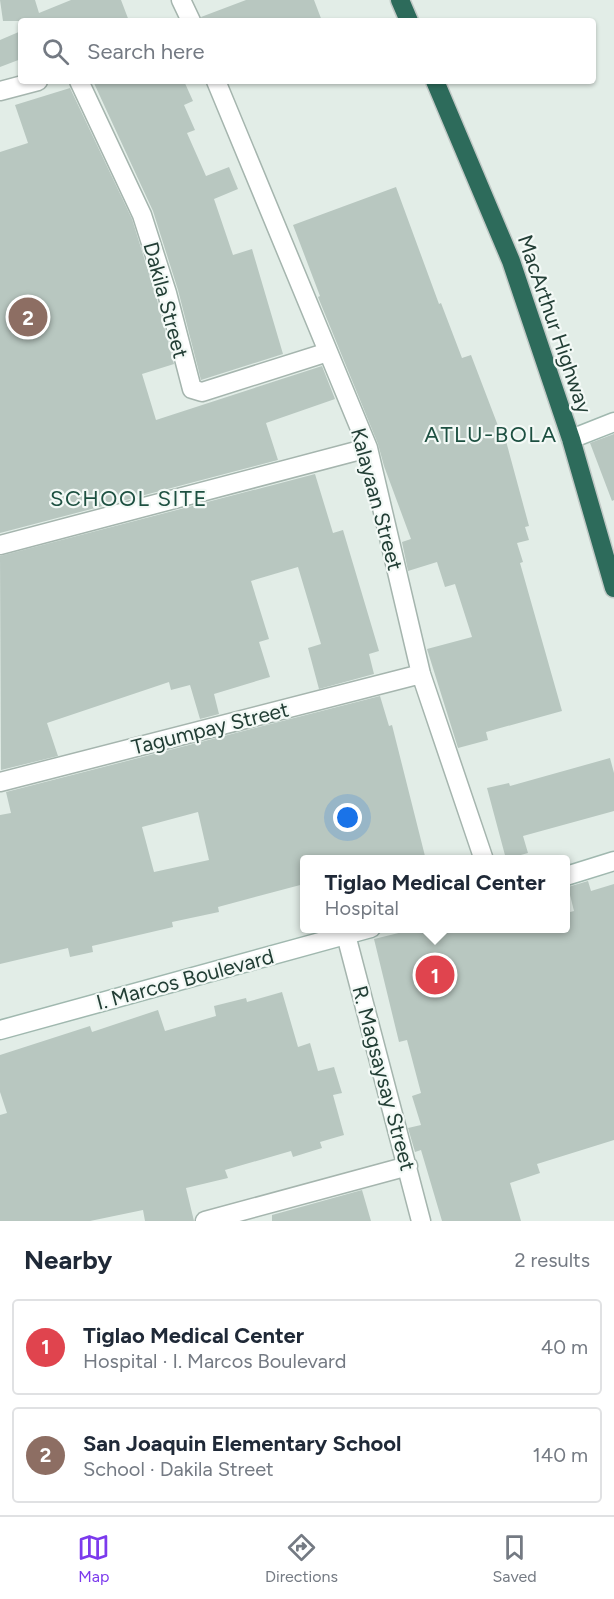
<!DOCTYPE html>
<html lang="en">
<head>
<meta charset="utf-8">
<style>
	:root { --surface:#fff; --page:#f6f6f7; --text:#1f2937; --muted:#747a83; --line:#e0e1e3; --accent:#7c3aed }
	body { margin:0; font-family:Figtree,sans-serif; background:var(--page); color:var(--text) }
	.you { position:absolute; left:348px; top:818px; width:21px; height:21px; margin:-15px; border:4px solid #fff; border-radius:50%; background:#1a73e8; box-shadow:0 0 0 9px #1a73e833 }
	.badge { display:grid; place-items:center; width:39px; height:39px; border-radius:50%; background:var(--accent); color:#fff; font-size:20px; font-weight:700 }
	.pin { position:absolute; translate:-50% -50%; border:3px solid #fff; box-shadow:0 2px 6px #0006 }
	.popup { position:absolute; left:300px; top:855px; width:270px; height:78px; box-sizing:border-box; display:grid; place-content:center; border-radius:6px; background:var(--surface); filter:drop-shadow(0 2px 4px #0005); font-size:20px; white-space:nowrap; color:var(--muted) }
	.popup b { font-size:22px; color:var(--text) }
	.popup::after { content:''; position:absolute; left:50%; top:100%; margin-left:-12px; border:12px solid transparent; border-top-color:var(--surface) }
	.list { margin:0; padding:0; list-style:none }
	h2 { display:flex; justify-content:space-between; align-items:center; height:78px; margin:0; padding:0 24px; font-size:26px }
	h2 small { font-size:20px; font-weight:400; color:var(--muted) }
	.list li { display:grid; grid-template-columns:39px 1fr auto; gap:18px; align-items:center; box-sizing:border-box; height:96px; margin:0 12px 12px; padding:0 12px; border:2px solid var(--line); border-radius:6px }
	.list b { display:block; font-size:22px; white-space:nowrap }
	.list p { margin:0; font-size:20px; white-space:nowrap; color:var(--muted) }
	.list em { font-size:20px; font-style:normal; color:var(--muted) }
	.icon { flex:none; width:33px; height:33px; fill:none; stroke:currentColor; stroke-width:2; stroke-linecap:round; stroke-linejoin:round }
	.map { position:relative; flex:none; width:614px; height:1221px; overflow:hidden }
	.search { position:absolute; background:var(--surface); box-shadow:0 2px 4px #0004; left:18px; right:18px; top:18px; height:66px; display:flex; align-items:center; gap:15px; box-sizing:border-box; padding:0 21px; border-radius:6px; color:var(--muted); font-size:22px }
	.sheet { height:294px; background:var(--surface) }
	nav { display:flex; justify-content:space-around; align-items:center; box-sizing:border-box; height:84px; border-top:2px solid var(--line); background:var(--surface); font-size:16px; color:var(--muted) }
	nav a { display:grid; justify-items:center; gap:3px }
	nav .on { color:var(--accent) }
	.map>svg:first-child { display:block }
	.building { fill:#b8c7c0; fill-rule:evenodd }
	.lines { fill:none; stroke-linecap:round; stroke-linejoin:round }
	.street-casing { stroke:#a5b5ae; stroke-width:21 }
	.secondary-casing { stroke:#a0b8af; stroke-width:21 }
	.highway-casing { stroke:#c1c9c6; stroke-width:21 }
	.street { stroke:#fff; stroke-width:18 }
	.secondary { stroke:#fff; stroke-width:18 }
	.highway { stroke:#2d6b5b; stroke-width:18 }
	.labels { text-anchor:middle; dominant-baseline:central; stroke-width:4.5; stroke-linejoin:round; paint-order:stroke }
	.street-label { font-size:21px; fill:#223e35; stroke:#f3f9f6 }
	.neighbourhood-label { font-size:22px; letter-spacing:1.5px; fill:#1d5041; stroke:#f3f9f6 }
</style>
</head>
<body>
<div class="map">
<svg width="614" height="1221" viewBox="0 0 614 1221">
	<rect width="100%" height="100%" fill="#e2ede7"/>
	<path class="building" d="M0,0H35L39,13L71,0H121L129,21H3Z
		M246,0H314L322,21H202L201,17Z
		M21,31V59L0,67V40Z
		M93,81H184L193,101L184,105L195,130L187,133L206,176L229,167L238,189L214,199L233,255L252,249L283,354L201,380L178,290L153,211Z
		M70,88L132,219L156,296L174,364L142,374L156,420L322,366L335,399L266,423L278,460L0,533V152L28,143L15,105Z
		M396,187L439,304L441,303L462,358L471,355L500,431L503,430L529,526L525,527L529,540L517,543L523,562L520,563L562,711L486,732L488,740L458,748L427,649L472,637L455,584L445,587L437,562L408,571L402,542L411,539L384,466L378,444L318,297L320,296L293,225Z
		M614,434V500L612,501L590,443Z
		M315,474L333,533L343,530L379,651L369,654L374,674L319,689L308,648L321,644L298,567L251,581L269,639L259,642L270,677L214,694L219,714L200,719L190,685L171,690L169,682L47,723L58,756L1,770L0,556Z
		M380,696L389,726L392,725L426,860H304V884L218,907L219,912L172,922L173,927L92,946L93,952L70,957L68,948L0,964V815L11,813L6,792ZM198,812L209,860L154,872L142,827Z
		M610,758L614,773V811L523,836L528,853L506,859L487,788L509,783L510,786Z
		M588,881L591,891L614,884V1140L537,1164L540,1173L510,1183L521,1221H442L421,1150L415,1152L408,1128L421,1125L412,1096L421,1093L407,1040L399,1042L374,939L419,928H566V913L574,911L568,887Z
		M282,992L298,1047L310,1043L318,1071L334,1067L342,1093L333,1095L344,1135L320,1142L322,1148L293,1157L291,1151L225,1170L228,1178L186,1188L194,1221H145L143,1210L90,1221H0V1115L7,1113L0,1092V1055L90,1026L92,1032L158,1010L165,1031L216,1016L214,1006L246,998L247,1002Z
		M362,1190L371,1221H272V1215Z"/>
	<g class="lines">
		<defs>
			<path id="street" d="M181,0L191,21
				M79,81L142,215L167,293L192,389L202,392L328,352
				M216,81L368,448L421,674L484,860
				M0,91L38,81
				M0,545L368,448
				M0,782L421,674
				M346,935L421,1221
				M205,1221L408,1166"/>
			<path id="secondary" d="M571,439L614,422
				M566,876L614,861
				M0,1030L371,928"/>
			<path id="highway" d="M400,0L409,21
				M435,81L511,261L571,439L614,588"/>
		</defs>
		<use href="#street" class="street-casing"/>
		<use href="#secondary" class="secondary-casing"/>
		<use href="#highway" class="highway-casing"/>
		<use href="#street" class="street"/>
		<use href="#secondary" class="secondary"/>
		<use href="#highway" class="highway"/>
	</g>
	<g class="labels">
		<g class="street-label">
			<text transform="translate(166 300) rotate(75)">Dakila Street</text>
			<text transform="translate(555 324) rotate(71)">MacArthur Highway</text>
			<text transform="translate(377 499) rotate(75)">Kalayaan Street</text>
			<text transform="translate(210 728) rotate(-14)">Tagumpay Street</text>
			<text transform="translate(185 979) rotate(-15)">I. Marcos Boulevard</text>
			<text transform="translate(384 1078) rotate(75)">R. Magsaysay Street</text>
		</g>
		<g class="neighbourhood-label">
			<text x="491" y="434">ATLU-BOLA</text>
			<text x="129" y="498">SCHOOL SITE</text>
		</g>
	</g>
</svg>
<div class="you"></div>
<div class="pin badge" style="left:435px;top:975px;background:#e0444e">1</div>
<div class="popup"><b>Tiglao Medical Center</b>Hospital</div>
<div class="pin badge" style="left:28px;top:317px;background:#8d6e63">2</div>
<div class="search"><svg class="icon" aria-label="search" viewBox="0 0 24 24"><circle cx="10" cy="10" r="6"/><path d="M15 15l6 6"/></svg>Search here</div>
</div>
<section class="sheet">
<h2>Nearby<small>2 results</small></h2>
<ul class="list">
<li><span class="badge" style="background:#e0444e">1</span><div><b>Tiglao Medical Center</b><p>Hospital · I. Marcos Boulevard</p></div><em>40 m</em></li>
<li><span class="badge" style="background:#8d6e63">2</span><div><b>San Joaquin Elementary School</b><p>School · Dakila Street</p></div><em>140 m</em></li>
</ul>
</section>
<nav>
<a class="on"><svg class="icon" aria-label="map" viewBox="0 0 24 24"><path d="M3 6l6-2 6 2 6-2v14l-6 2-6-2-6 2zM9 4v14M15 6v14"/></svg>Map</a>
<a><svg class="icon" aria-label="directions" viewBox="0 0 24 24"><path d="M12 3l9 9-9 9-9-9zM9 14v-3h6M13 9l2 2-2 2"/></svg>Directions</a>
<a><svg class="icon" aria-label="saved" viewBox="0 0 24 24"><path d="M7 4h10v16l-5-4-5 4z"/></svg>Saved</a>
</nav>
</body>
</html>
